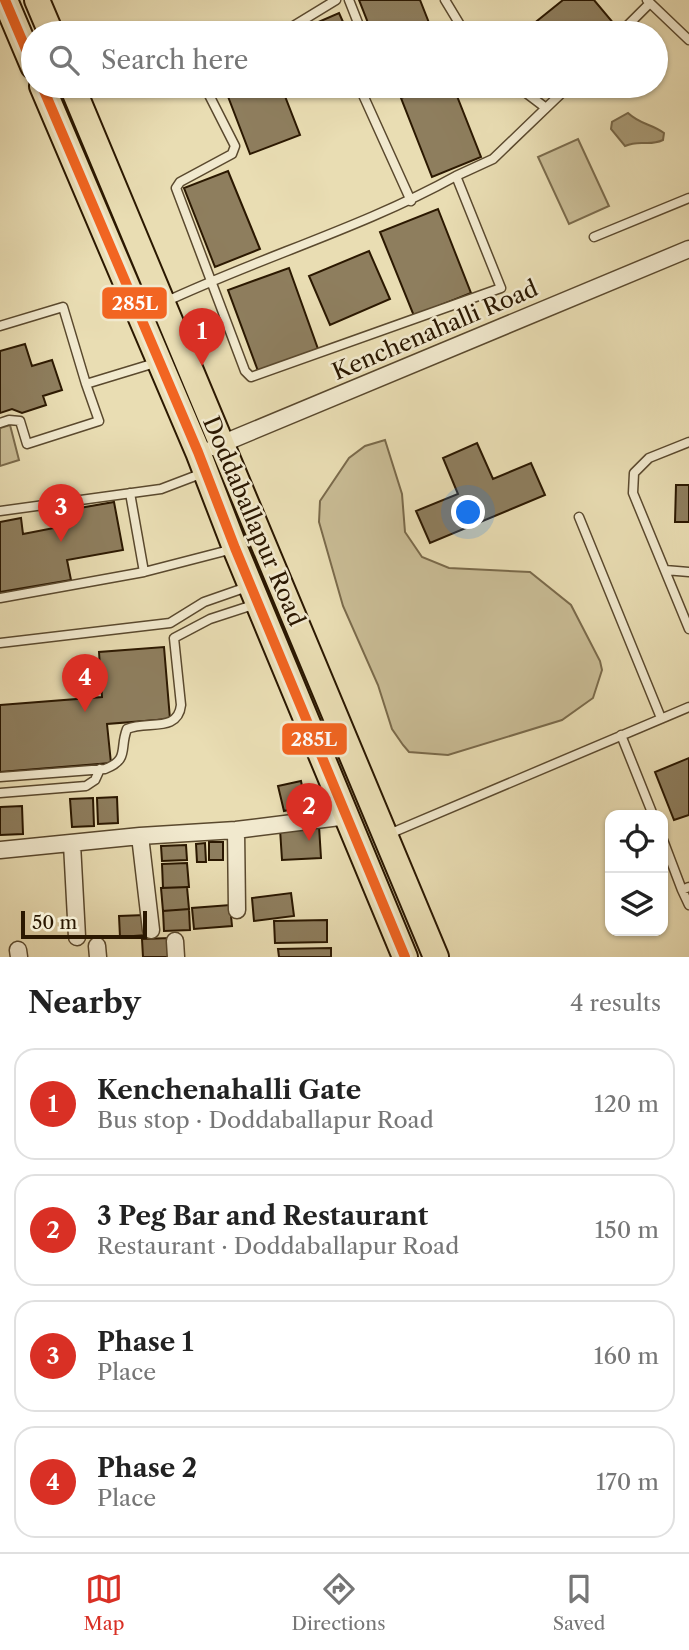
<!DOCTYPE html>
<html lang="en">
<head>
<meta charset="utf-8">
<style>
	:root { --surface:#fff; --page:#f2f2f2; --text:#222; --muted:#767676; --line:#e0e0e0; --accent:#d93025 }
	body { margin:0; font-family:"Libre Caslon Text",serif; background:var(--page); color:var(--text) }
	.controls { position:absolute; right:21px; bottom:21px; display:grid; overflow:hidden; border-radius:14px; box-shadow:0 2px 5px #0004 }
	.controls button { width:63px; height:63px; display:grid; place-items:center; padding:0; border:0; border-bottom:2px solid var(--line); background:var(--surface); color:var(--text); font:35px sans-serif }
	.scale { position:absolute; left:21px; bottom:18px; width:126px; box-sizing:border-box; padding-left:7px; border:4px solid #2b1801; border-top:0; font-size:19px; line-height:24px; white-space:nowrap; color:#2b1801; -webkit-text-stroke:5px #f1e9ce; paint-order:stroke }
	.you { position:absolute; left:469px; top:513px; width:24px; height:24px; margin:-18px; border:5px solid #fff; border-radius:50%; background:#1a73e8; box-shadow:0 0 0 10px #1a73e833 }
	.badge { display:grid; place-items:center; width:46px; height:46px; border-radius:50%; background:var(--accent); color:#fff; font-size:23px; font-weight:700 }
	.pin { position:absolute; translate:-50% -58px; filter:drop-shadow(0 2px 4px #0008) }
	.pin::after { content:''; position:absolute; top:37px; width:24px; height:21px; background:inherit; clip-path:polygon(0 0,100% 0,50% 100%) }
	.list { margin:0; padding:0; list-style:none }
	h2 { display:flex; justify-content:space-between; align-items:center; height:91px; margin:0; padding:0 28px; font-size:30px }
	h2 small { font-size:23px; font-weight:400; color:var(--muted) }
	.list li { display:grid; grid-template-columns:46px 1fr auto; gap:21px; align-items:center; box-sizing:border-box; height:112px; margin:0 14px 14px; padding:0 14px; border:2px solid var(--line); border-radius:21px }
	.list b { display:block; font-size:26px; white-space:nowrap }
	.list p { margin:0; font-size:23px; white-space:nowrap; color:var(--muted) }
	.list em { font-size:23px; font-style:normal; color:var(--muted) }
	.icon { flex:none; width:38px; height:38px; fill:none; stroke:currentColor; stroke-width:2; stroke-linecap:round; stroke-linejoin:round }
	.map { position:relative; flex:none; width:689px; height:957px; overflow:hidden }
	.search { position:absolute; background:var(--surface); box-shadow:0 2px 5px #0004; left:21px; right:21px; top:21px; height:77px; display:flex; align-items:center; gap:18px; box-sizing:border-box; padding:0 24px; border-radius:38px; color:var(--muted); font-size:26px }
	.sheet { height:595px; background:var(--surface) }
	nav { display:flex; justify-content:space-around; align-items:center; box-sizing:border-box; height:98px; border-top:2px solid var(--line); background:var(--surface); font-size:19px; color:var(--muted) }
	nav a { display:grid; justify-items:center; gap:4px }
	nav .on { color:var(--accent) }
	.map>svg:first-child { display:block }
	.green { fill:#c9bc95; stroke:#7a6a4b; stroke-width:2 }
	.water { fill:#a89a76; stroke:#766647; stroke-width:2 }
	.building { fill:#8e7e5e; stroke:#2b1801; stroke-width:2 }
	.lines { fill:none; stroke-linecap:round; stroke-linejoin:round }
	.lane-casing { stroke:#5a492e; stroke-width:11 }
	.street-casing { stroke:#5a492e; stroke-width:19 }
	.primary-casing { stroke:#2b1801; stroke-width:28 }
	.lane { stroke:#f1e9ce; stroke-width:8 }
	.street { stroke:#f1e9ce; stroke-width:16 }
	.primary { stroke:#e9ddb3; stroke-width:24 }
	.bus-1-casing { stroke:#f1e9ce; stroke-width:16 }
	.bus-1 { stroke:#f26522; stroke-width:10 }
	.labels { text-anchor:middle; dominant-baseline:central; stroke-width:5; stroke-linejoin:round; paint-order:stroke }
	.street-label { font-size:23px; fill:#2b1801; stroke:#f1e9ce }
	.line-badge { stroke:#f1e9ce; stroke-width:2.5 }
	.badge-label { font-size:19px; text-anchor:middle; font-weight:bold; fill:#fff }
</style>
</head>
<body>
<div class="map">
<svg width="689" height="957" viewBox="0 0 689 957">
	<rect width="100%" height="100%" fill="#e9ddb3"/>
	<filter id="stains"><feTurbulence type="fractalNoise" baseFrequency=".00286" numOctaves="4"/><feColorMatrix values="0 0 0 0 .2 0 0 0 0 .09 0 0 0 0 .02 0 0 0 .5 -.17"/></filter>
	<radialGradient id="worn" r=".72"><stop offset=".6" stop-color="#630" stop-opacity="0"/><stop offset="1" stop-color="#630" stop-opacity=".3"/></radialGradient>
	<path class="green" d="M578,139L609,206L569,224L538,157Z
		M10,425L19,460L0,466V428Z
		M385,440L402,494L405,532L422,557L449,568L530,572L571,605L600,661L602,670L593,698L562,720L448,755L409,752L403,745L392,729L378,685L343,606L319,522L320,501L349,458L365,446Z"/>
	<path class="water" d="M628,113C641,125 650,123 664,133L663,140C648,147 641,139 625,146L611,129L612,122Z"/>
	<path class="building" d="M359,0H420L433,33H372Z
		M563,0H594L615,25L605,33H522Z
		M339,13L348,33H293Z
		M224,86H281L300,135L250,154Z
		M433,86H453L481,157L432,177L401,98Z
		M228,171L260,249L215,267L184,188Z
		M438,209L471,293L414,316L380,232Z
		M369,251L390,299L330,325L309,276Z
		M289,268L318,349L258,371L228,290Z
		M25,344L32,366L52,360L62,390L43,396L46,405L22,413L12,409L0,413V351Z
		M477,443L493,479L531,463L545,495L430,543L416,511L458,494L443,458Z
		M676,485H689V522H675Z
		M114,502L123,550L67,560L71,580L0,592V522L21,518L23,534L54,528L51,513Z
		M164,647L170,719L107,724L111,763L0,772V705L102,697L99,652Z
		M689,758V815L674,820L655,772Z
		M301,781L306,806L284,811L278,786Z
		M117,797L118,823L98,824L97,798Z
		M93,798L94,826L72,827L70,799Z
		M22,806L23,834L0,835V807Z
		M319,826L321,858L282,860L280,829Z
		M209,842H223V860H209Z
		M205,843L206,862H197L196,844Z
		M186,845L187,860L162,861L161,846Z
		M187,863L189,887L163,888L162,864Z
		M187,887L189,909L163,911L161,888Z
		M291,893L294,916L254,921L252,898Z
		M230,905L232,926L194,929L192,908Z
		M189,909L190,930L164,931L163,911Z
		M145,915L147,935L120,937L119,916Z
		M327,920V942L275,943L274,921Z
		M170,938V957H143L142,939Z
		M331,948V957H279L278,949Z"/>
	<g class="lines">
		<defs>
			<path id="lane" d="M349,0L362,33
				M445,0L465,33
				M647,0L689,40
				M282,33L336,0
				M620,33L650,3
				M359,86L411,201
				M517,86L546,108L569,86
				M456,176L493,159L546,108
				M594,237L689,198
				M165,302C261,257 364,227 456,176L501,288L251,377L245,371L176,188L180,182L232,154L235,146L206,89V86
				M0,326L63,307L86,384L155,363
				M0,423L9,420L20,421L27,444L99,421L86,384
				M689,442L649,458L634,473L633,493L689,629
				M130,493L144,572
				M0,511L161,489L203,473
				M579,517L661,718
				M665,570L689,572
				M0,598L144,572L233,549
				M0,643L170,623L204,602L247,587
				M621,735L653,815
				M0,777L105,769C130,759 119,749 127,729C147,720 178,733 181,705L174,638L210,619L256,604
				M0,793L86,786L95,780L100,769
				M389,834L689,707
				M663,840L682,890L689,887
				M682,890L689,905"/>
			<path id="street" d="M214,447L689,249
				M236,830L237,910
				M140,836L236,830L348,816
				M72,844L77,937
				M0,850L140,836L151,930
				M175,941L176,957
				M97,946L98,957
				M18,950L19,957"/>
			<path id="primary" d="M5,0L33,66
				M37,0L51,33
				M42,86L198,452L235,548L405,957
				M72,86L436,957"/>
		</defs>
		<use href="#lane" class="lane-casing"/>
		<use href="#street" class="street-casing"/>
		<use href="#primary" class="primary-casing"/>
		<use href="#lane" class="lane"/>
		<use href="#street" class="street"/>
		<use href="#primary" class="primary"/>
		<defs>
			<path id="bus-1" d="M5,0L33,66
				M42,86L198,452L235,548L405,957"/>
		</defs>
		<use href="#bus-1" class="bus-1-casing"/>
		<use href="#bus-1" class="bus-1"/>
	</g>
	<g class="labels">
		<g class="street-label">
			<text transform="translate(435 330) rotate(-23)">Kenchenahalli Road</text>
			<text transform="translate(254 521) rotate(67)">Doddaballapur Road</text>
		</g>
	</g>
	<g class="line-badge">
		<rect x="101" y="286" width="67" height="34" rx="7" fill="#f26522"/>
		<rect x="281" y="722" width="67" height="34" rx="7" fill="#f26522"/>
	</g>
	<g class="badge-label">
		<text x="135" y="310">285L</text>
		<text x="314" y="746">285L</text>
	</g>
	<rect width="100%" height="100%" filter="url(#stains)"/>
	<rect width="100%" height="100%" fill="url(#worn)"/>
</svg>
<div class="controls">
<button><svg class="icon" aria-label="locate" viewBox="0 0 24 24"><circle cx="12" cy="12" r="6"/><path d="M12 2v4M12 18v4M2 12h4M18 12h4"/></svg></button>
<button><svg class="icon" aria-label="layers" viewBox="0 0 24 24"><path d="M12 4l9 5-9 5-9-5zM3 14l9 5 9-5"/></svg></button>
</div>
<div class="scale">50 m</div>
<div class="you"></div>
<div class="pin badge" style="left:202px;top:366px">1</div>
<div class="pin badge" style="left:309px;top:841px">2</div>
<div class="pin badge" style="left:61px;top:542px">3</div>
<div class="pin badge" style="left:85px;top:712px">4</div>
<div class="search"><svg class="icon" aria-label="search" viewBox="0 0 24 24"><circle cx="10" cy="10" r="6"/><path d="M15 15l6 6"/></svg>Search here</div>
</div>
<section class="sheet">
<h2>Nearby<small>4 results</small></h2>
<ul class="list">
<li><span class="badge">1</span><div><b>Kenchenahalli Gate</b><p>Bus stop · Doddaballapur Road</p></div><em>120 m</em></li>
<li><span class="badge">2</span><div><b>3 Peg Bar and Restaurant</b><p>Restaurant · Doddaballapur Road</p></div><em>150 m</em></li>
<li><span class="badge">3</span><div><b>Phase 1</b><p>Place</p></div><em>160 m</em></li>
<li><span class="badge">4</span><div><b>Phase 2</b><p>Place</p></div><em>170 m</em></li>
</ul>
</section>
<nav>
<a class="on"><svg class="icon" aria-label="map" viewBox="0 0 24 24"><path d="M3 6l6-2 6 2 6-2v14l-6 2-6-2-6 2zM9 4v14M15 6v14"/></svg>Map</a>
<a><svg class="icon" aria-label="directions" viewBox="0 0 24 24"><path d="M12 3l9 9-9 9-9-9zM9 14v-3h6M13 9l2 2-2 2"/></svg>Directions</a>
<a><svg class="icon" aria-label="saved" viewBox="0 0 24 24"><path d="M7 4h10v16l-5-4-5 4z"/></svg>Saved</a>
</nav>
</body>
</html>
